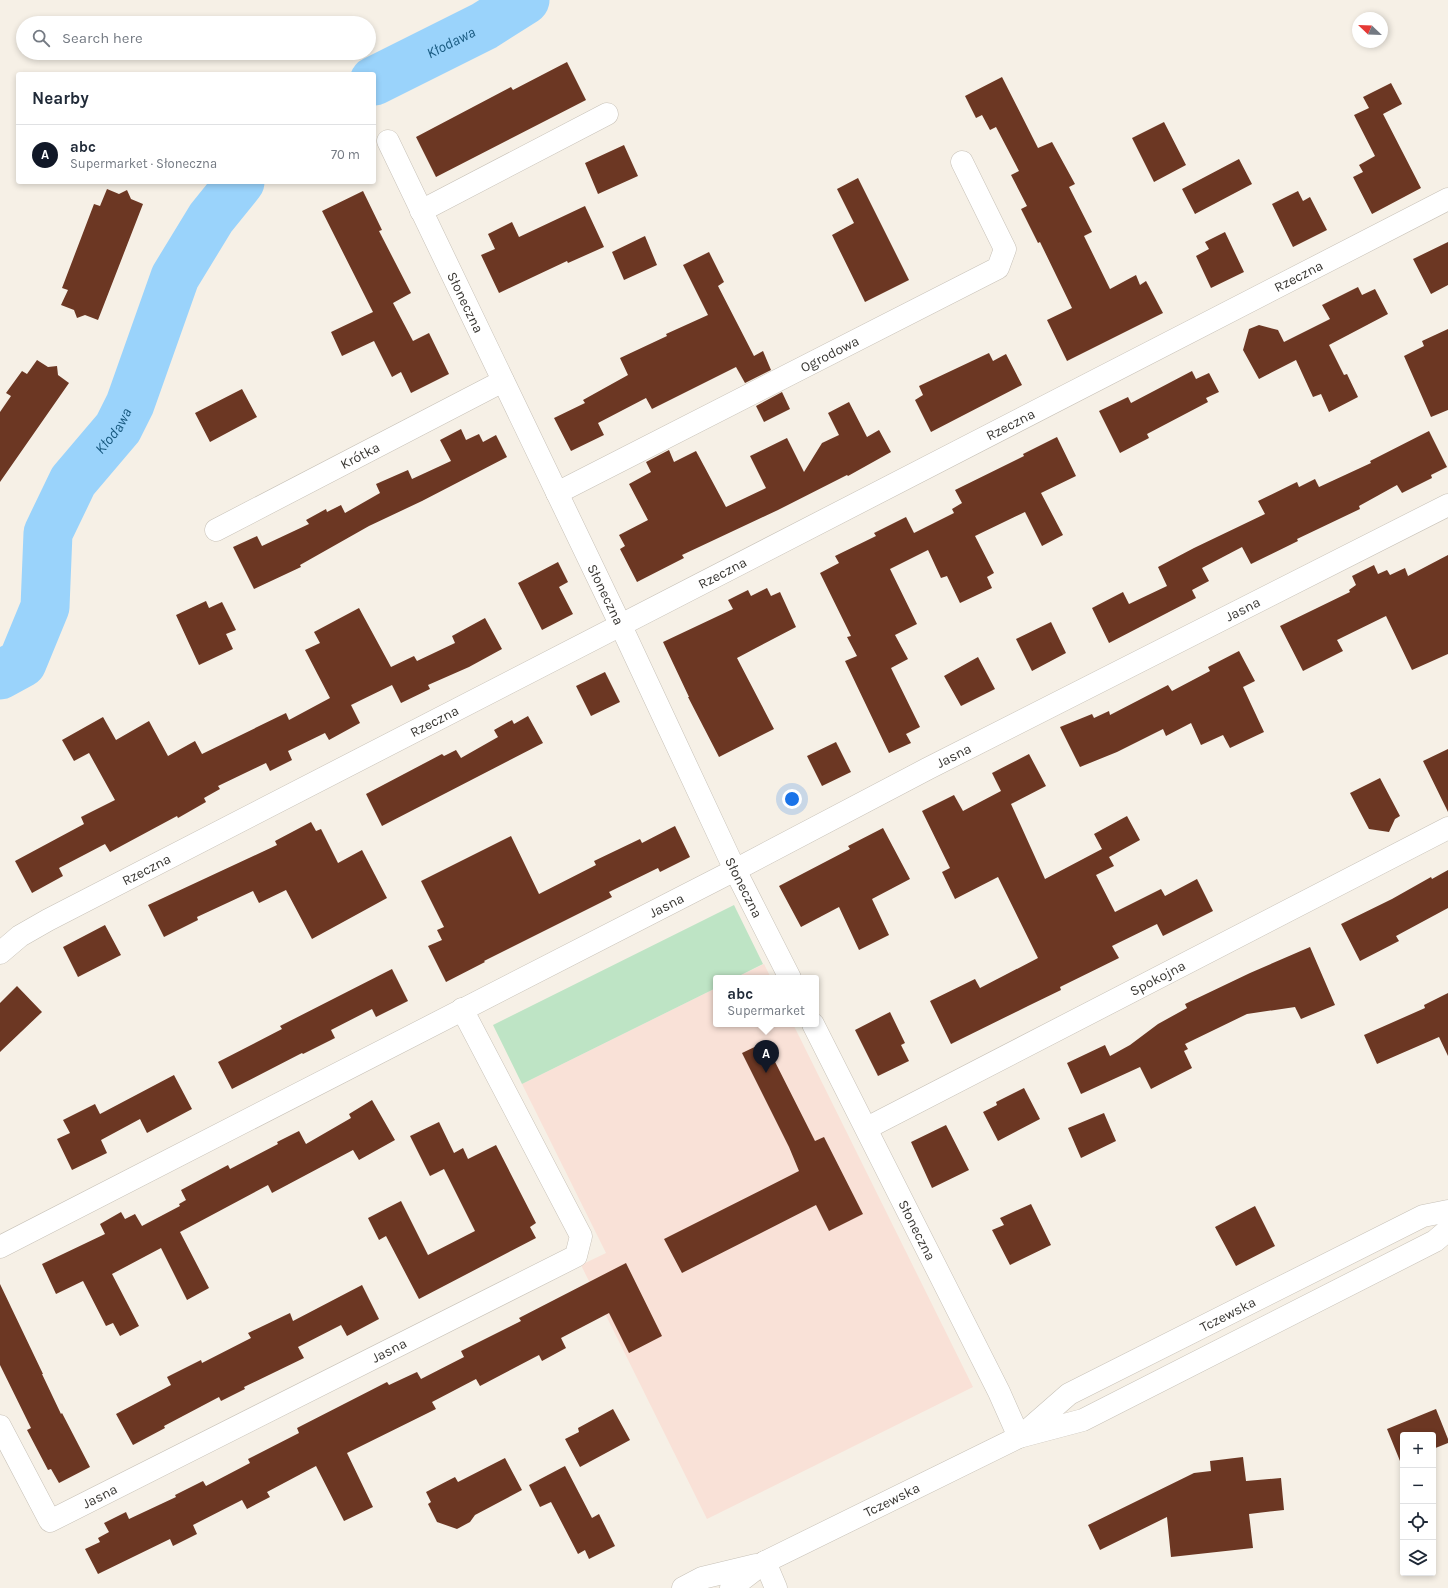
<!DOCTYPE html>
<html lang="en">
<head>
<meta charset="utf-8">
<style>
	:root { --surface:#fff; --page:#f6f6f7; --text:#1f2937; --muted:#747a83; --line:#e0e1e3; --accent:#111827 }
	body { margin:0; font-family:Karla,sans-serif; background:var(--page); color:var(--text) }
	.controls { position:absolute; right:12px; bottom:12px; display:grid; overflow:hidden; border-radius:4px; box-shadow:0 2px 6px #0003 }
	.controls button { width:36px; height:36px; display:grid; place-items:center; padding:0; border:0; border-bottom:1px solid var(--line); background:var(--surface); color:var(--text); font:20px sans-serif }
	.compass { position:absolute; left:1352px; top:12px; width:36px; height:36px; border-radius:50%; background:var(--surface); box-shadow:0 2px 6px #0003; rotate:293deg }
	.you { position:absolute; left:792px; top:799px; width:14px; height:14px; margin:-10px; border:3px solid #fff; border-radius:50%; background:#1a73e8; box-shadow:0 0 0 6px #1a73e833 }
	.badge { display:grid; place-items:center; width:26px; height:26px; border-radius:50%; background:var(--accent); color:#fff; font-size:13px; font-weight:700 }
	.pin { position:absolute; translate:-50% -33px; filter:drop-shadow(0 1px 2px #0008) }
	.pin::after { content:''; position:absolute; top:21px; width:14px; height:12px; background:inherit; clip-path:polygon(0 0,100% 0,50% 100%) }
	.popup { position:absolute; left:713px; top:975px; width:106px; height:52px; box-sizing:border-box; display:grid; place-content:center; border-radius:4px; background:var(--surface); filter:drop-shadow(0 1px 3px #0005); font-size:13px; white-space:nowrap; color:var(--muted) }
	.popup b { font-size:15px; color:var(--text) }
	.popup::after { content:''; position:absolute; left:50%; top:100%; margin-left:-8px; border:8px solid transparent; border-top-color:var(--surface) }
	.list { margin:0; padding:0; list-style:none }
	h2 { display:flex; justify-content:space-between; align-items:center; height:52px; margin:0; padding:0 16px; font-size:17px }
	h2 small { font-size:13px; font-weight:400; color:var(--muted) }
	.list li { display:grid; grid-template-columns:26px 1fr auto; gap:12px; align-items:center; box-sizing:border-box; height:60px; padding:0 16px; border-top:1px solid var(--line) }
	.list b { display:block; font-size:15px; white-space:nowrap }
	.list p { margin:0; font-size:13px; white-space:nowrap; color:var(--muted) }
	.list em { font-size:13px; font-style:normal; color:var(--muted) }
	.icon { flex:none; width:22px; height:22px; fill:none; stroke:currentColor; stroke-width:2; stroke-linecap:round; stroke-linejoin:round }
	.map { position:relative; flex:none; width:1448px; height:1588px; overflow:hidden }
	.search { position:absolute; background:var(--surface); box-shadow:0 2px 6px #0003; left:16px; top:16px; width:360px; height:44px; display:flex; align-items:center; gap:10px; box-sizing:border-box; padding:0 14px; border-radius:22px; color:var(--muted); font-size:15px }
	.panel { position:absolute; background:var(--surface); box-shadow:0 2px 6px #0003; left:16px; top:72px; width:360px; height:112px; border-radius:4px }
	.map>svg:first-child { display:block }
	.industrial { fill:#f9e1d7 }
	.green { fill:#bee4c5 }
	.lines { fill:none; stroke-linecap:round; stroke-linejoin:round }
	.river { stroke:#9ad3fb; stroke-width:49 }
	.building { fill:#6c3723 }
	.street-casing { stroke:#c7c1b7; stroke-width:23 }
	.primary-casing { stroke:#c7c1b7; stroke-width:23 }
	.street { stroke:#fff; stroke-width:22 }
	.primary { stroke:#fff; stroke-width:22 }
	.labels { text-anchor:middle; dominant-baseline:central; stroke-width:4; stroke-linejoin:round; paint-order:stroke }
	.street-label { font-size:14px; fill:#393733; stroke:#f6f0e6 }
	.water-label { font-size:15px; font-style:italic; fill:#195a80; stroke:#f6f0e6 }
</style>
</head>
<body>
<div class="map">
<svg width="1448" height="1588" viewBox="0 0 1448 1588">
	<rect width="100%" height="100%" fill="#f6f0e6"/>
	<path class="industrial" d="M764,964L771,978H735Z
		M716,988V1024H793L973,1387L707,1519L581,1265L606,1253L522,1084Z"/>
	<path class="green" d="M734,905L763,964L735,978H716V988L522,1084L493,1025Z"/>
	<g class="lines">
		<g class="river">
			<path id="s1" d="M374,81L484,26L525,0"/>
			<path id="s2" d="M0,675L22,663L45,607L48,533L73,481L118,428L130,404L175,277L211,218L240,182"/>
		</g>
	</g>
	<path class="building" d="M567,62L586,100L436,177L416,137L511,87L513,90Z
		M1002,77L1038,148L1052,142L1075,184L1069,187L1092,232L1084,236L1110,289L1136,275L1140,285L1146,281L1163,313L1067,361L1047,320L1072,308L1040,242L1038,243L1021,209L1027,206L1011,175L1019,171L996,127L990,130L982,115L976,118L965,96Z
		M1391,83L1402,104L1383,114L1421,188L1372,214L1353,177L1363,172L1359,165L1375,156L1354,115L1369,108L1363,97Z
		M1164,122L1186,165L1154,182L1132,138Z
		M624,145L638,176L598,194L585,163Z
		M1239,159L1252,184L1195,214L1182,189Z
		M858,178L909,280L865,302L832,235L854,223L837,189Z
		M107,189L119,194L127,190L131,199L143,204L98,320L85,315L77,318L74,310L61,305L68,290L62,288L94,204L100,206Z
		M363,191L382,230L379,231L411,293L393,303L413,341L429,333L449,374L411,393L401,372L392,377L374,341L342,356L331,332L373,312L322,211Z
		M1298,191L1303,201L1310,197L1327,230L1293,247L1272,204Z
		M585,206L604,247L568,263L567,261L499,293L481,255L495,249L488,234L512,222L519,237Z
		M1225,232L1244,272L1211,288L1196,256L1209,249L1205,242Z
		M645,236L657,265L624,280L612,252Z
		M1448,242V285L1431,294L1413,259Z
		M709,252L724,282L718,286L754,356L763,351L771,370L745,383L736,367L652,409L646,398L598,423L604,435L571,451L554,418L585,403L583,400L628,375L620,358L667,336L666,334L708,315L683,265Z
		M1358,287L1362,295L1375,289L1388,314L1329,345L1344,375L1347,374L1358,397L1329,412L1321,394L1313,397L1296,360L1259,379L1243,350L1249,329L1259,325L1278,330L1284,342L1330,319L1322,305Z
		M1448,329V410L1431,417L1404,356L1424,346L1422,341Z
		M989,353L993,361L1006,354L1022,385L931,432L915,400L923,395L919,386Z
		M37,360L48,367L57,366L58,375L69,383L0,482V412L11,396L6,393L22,371L27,374Z
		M1192,371L1196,379L1209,373L1219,392L1206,398L1208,402L1147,434L1149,438L1120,453L1099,411L1128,397L1131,403Z
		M242,389L257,417L210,442L195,413Z
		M782,392L790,409L764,422L756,406Z
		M849,402L867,437L879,430L891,452L848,476L847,475L778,510L682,555L684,558L637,582L620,549L625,546L619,535L648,520L629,484L651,472L646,462L669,450L674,462L696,451L726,507L766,488L750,456L787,438L804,472L822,443L839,435L828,413Z
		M461,429L466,440L479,434L483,442L496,435L507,457L422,501L369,526L300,565L301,567L254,589L233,547L257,536L262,546L309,524L306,520L326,509L327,512L341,505L345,513L380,493L376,484L408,470L412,479L451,461L440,440Z
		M1429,431L1447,467L1431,475L1432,478L1402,493L1397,485L1359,506L1360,509L1297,539L1298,541L1251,564L1242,547L1202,568L1209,581L1192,590L1196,598L1109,643L1092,608L1123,592L1129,604L1167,586L1158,567L1194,548L1265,514L1258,501L1297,482L1299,487L1315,479L1319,487L1371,463L1370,461Z
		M1057,437L1076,476L1041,493L1063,535L1042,546L1025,512L975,536L994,573L987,577L992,588L960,603L947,576L941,578L928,550L890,569L917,624L895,635L908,659L891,668L920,727L906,734L911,743L889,753L845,661L857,656L847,637L851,636L820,573L839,563L835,556L876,536L874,533L906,517L914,533L954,513L952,509L962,503L955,490L1024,456L1023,454Z
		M1448,555V654L1412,670L1386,616L1337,640L1343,651L1303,671L1280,626L1350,592L1349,590L1356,585L1352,576L1374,565L1378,574L1387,570L1390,575L1405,568L1408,576Z
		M558,562L568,582L559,587L573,614L542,630L518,583Z
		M767,588L771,596L780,592L796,627L737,658L774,729L719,757L688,697H689L663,642L733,609L728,600L748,590L751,596Z
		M206,601L209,608L222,602L236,630L226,634L233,649L199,665L176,615Z
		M359,608L391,667L414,656L417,661L455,643L452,636L485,618L502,649L469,667L428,685L430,689L401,703L392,685L351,705L360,723L329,740L325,733L288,751L292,760L270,771L266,763L218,786L220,789L204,798L206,802L178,818L177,816L110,852L105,844L59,868L63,876L32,893L15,861L84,824L81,817L115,800L89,753L74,761L62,740L103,717L116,740L149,721L168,756L195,741L202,754L286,713L289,720L330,698L305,650L320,643L314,632Z
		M1051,622L1066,653L1032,671L1016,639Z
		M1239,651L1255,681L1243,687L1264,732L1230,748L1223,735L1201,745L1191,723L1166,736L1163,729L1117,752L1080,767L1060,727L1092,714L1094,718L1109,711L1110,715L1168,685L1172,691L1210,671L1208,667Z
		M978,657L995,689L961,706L944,676Z
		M605,672L620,702L591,716L576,686Z
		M528,716L543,743L382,826L366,794L442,754L444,756L456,750L461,758L498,737L494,730L512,720L514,724Z
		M836,742L851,772L822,786L807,756Z
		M1448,749V812L1423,761Z
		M1029,754L1046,786L1011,804L1045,879L1102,849L1094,834L1127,816L1140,840L1109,857L1114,866L1096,875L1115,912L1161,889L1165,896L1197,879L1213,911L1163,936L1157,924L1112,946L1119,958L1060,987L1061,990L1028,1006L951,1044L930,1001L975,979L980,988L1038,958L998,877L955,899L942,872L950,868L922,811L954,795L963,811L1001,791L992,773Z
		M1380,778L1400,816L1395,819L1389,832L1369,829L1350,793Z
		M311,822L316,831L321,829L338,863L362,850L387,898L312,939L286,890L259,903L253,891L197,917L198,920L164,937L148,905L277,845L275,841Z
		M675,826L690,857L660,872L658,868L609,892L612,897L484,961L485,962L446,982L428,946L442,940L437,930L444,927L421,881L511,836L539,894L596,865L594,861L640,839L642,843Z
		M883,828L910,879L872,899L889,935L859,950L839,907L801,927L779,886L850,849L848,846Z
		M1448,870V908L1396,936L1399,941L1360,961L1341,924L1392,899L1431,877L1432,879Z
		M105,925L121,955L78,977L63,947Z
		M1310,947L1335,1005L1301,1019L1295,1007L1247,1014L1185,1044L1188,1049L1184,1051L1192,1068L1151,1089L1140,1067L1081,1094L1067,1063L1105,1045L1110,1056L1130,1045L1158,1024L1187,1008L1185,1004L1250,973Z
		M392,969L408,1001L376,1017L372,1009L331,1030L335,1038L303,1054L302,1053L232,1089L218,1062L282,1029L280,1026Z
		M17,986L42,1012L0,1052V1003Z
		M1448,993V1056L1439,1037L1377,1064L1364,1035L1425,1008L1424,1005Z
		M890,1012L905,1043L901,1045L909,1061L878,1076L855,1030Z
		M765,1042L815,1141L824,1137L863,1214L829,1231L816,1205L682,1273L664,1239L799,1171L789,1147L742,1053Z
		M174,1075L192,1109L147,1133L140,1119L101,1140L107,1153L72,1170L57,1139L70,1133L63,1120L95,1104L100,1114Z
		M1024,1088L1040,1119L998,1141L983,1112L997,1105L996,1102Z
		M372,1100L395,1140L359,1160L353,1150L272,1193L268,1185L180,1232L209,1288L187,1300L161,1248L112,1274L139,1326L120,1336L113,1323L106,1326L83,1281L56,1294L42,1264L105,1234L100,1224L121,1212L125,1219L135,1214L142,1226L180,1206L179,1204L186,1200L181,1190L228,1165L230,1169L278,1144L277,1142L299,1131L306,1144L351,1118L349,1114Z
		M1104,1113L1116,1141L1081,1158L1068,1128Z
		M439,1122L454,1153L463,1148L468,1159L496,1145L536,1223L530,1227L536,1238L419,1299L386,1236L379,1240L368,1218L401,1201L428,1255L475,1231L444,1169L430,1176L410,1136Z
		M946,1125L969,1170L932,1188L911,1142Z
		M1031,1204L1051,1245L1010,1265L992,1230L1004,1225L1000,1218Z
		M1255,1206L1275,1246L1236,1266L1215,1227Z
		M626,1263L662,1336L629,1353L609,1313L561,1338L566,1348L542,1361L539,1355L480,1386L476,1379L432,1402L436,1409L347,1453L373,1507L344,1521L316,1466L267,1492L270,1497L247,1509L242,1500L193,1525L197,1534L173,1546L170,1539L98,1574L85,1549L100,1542L98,1538L109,1532L104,1523L126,1512L129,1519L176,1497L175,1495L203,1481L206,1486L250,1463L248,1459L299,1433L297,1428L387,1382L389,1385L417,1372L421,1379L464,1357L461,1351L521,1321L519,1318Z
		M0,1284L43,1374H42L61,1414L62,1413L90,1467L59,1483L51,1469L48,1470L27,1430L31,1428L0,1365Z
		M362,1285L379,1319L347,1336L341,1325L298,1347L304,1358L244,1387L245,1389L221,1401L219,1397L164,1426L165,1428L133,1445L116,1414L171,1385L167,1377L201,1360L202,1363L251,1338L248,1333L290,1313L293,1321Z
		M613,1409L630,1440L580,1467L565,1439L579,1432L578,1428Z
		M1436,1409L1448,1439V1443L1433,1449V1435H1403V1460L1400,1461L1387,1429Z
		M1243,1457L1246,1481L1281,1478L1284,1510L1249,1514L1253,1548L1171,1557L1167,1517L1100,1550L1088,1525L1194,1473L1211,1471L1210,1461Z
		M505,1458L522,1490L475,1515L470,1522L457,1529L437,1522L428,1504L431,1502L426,1492L455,1477L458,1482Z
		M565,1466L592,1518L599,1514L615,1546L589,1559L585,1550L578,1554L551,1502L540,1507L529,1485Z"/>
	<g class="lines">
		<defs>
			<g id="street">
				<path id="s3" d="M388,141L621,626L735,870L790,978"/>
				<path d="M421,211L607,114"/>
				<path id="s4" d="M557,493L998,268L1005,249L962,162"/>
				<path id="s5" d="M216,530L503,381"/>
				<path id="s6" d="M0,953L20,936L48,920L1448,199"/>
				<path id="s7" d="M813,1024L999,1392L1019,1437"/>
				<path id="s8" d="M867,1128L1448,828"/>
				<path id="s9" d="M0,1247L735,870L927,769L1448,505"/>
				<path id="s10" d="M0,1426L50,1521L576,1256L581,1236L462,1009"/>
				<path d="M765,1562L776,1588"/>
			</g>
			<g id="primary">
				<path id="s11" d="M1022,1435L1069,1394L1423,1216L1448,1211"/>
				<path d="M683,1588L702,1578L756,1565"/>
				<path id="s12" d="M731,1588L765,1562L1019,1437L1083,1420L1435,1241L1448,1230"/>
			</g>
		</defs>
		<use href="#street" class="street-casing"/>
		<use href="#primary" class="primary-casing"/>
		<use href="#street" class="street"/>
		<use href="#primary" class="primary"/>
	</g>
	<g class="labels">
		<g class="street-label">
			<text stroke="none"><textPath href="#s6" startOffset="1465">Rzeczna</textPath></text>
			<text stroke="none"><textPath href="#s3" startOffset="179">Słoneczna</textPath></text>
			<text stroke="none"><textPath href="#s4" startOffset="306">Ogrodowa</textPath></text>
			<text stroke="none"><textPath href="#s6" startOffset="1141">Rzeczna</textPath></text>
			<text stroke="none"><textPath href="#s5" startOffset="162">Krótka</textPath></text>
			<text stroke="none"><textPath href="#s6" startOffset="817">Rzeczna</textPath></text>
			<text stroke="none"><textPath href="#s3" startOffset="503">Słoneczna</textPath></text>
			<text stroke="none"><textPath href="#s9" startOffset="1397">Jasna</textPath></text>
			<text stroke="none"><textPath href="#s6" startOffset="493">Rzeczna</textPath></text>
			<text stroke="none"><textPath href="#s9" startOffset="1073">Jasna</textPath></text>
			<text stroke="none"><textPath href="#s6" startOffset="169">Rzeczna</textPath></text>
			<text stroke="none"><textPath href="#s3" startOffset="827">Słoneczna</textPath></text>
			<text stroke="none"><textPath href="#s9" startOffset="749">Jasna</textPath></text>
			<text stroke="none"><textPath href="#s8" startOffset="327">Spokojna</textPath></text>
			<text stroke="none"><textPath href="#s7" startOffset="231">Słoneczna</textPath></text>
			<text stroke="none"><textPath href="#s11" startOffset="240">Tczewska</textPath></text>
			<text stroke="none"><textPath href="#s10" startOffset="487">Jasna</textPath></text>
			<text stroke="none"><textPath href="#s10" startOffset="163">Jasna</textPath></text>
			<text stroke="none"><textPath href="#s12" startOffset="184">Tczewska</textPath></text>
		</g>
		<g class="water-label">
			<text stroke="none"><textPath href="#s1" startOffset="86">Kłodawa</textPath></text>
			<text stroke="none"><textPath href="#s2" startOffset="282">Kłodawa</textPath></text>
		</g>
	</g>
</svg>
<div class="controls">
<button>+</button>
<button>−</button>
<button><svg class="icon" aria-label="locate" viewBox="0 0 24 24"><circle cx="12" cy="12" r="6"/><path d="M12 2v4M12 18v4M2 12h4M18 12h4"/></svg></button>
<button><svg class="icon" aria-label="layers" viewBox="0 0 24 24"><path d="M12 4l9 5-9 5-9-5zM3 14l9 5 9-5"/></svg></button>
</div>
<svg class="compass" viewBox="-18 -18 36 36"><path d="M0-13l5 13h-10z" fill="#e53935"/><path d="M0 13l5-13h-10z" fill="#747a83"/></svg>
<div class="you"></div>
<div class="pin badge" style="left:766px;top:1073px">A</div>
<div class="popup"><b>abc</b>Supermarket</div>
<div class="search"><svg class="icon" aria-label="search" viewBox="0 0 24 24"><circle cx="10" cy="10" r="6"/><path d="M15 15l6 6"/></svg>Search here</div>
<section class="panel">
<h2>Nearby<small></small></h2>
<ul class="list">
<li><span class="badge">A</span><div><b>abc</b><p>Supermarket · Słoneczna</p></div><em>70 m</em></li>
</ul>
</section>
</div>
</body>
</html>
